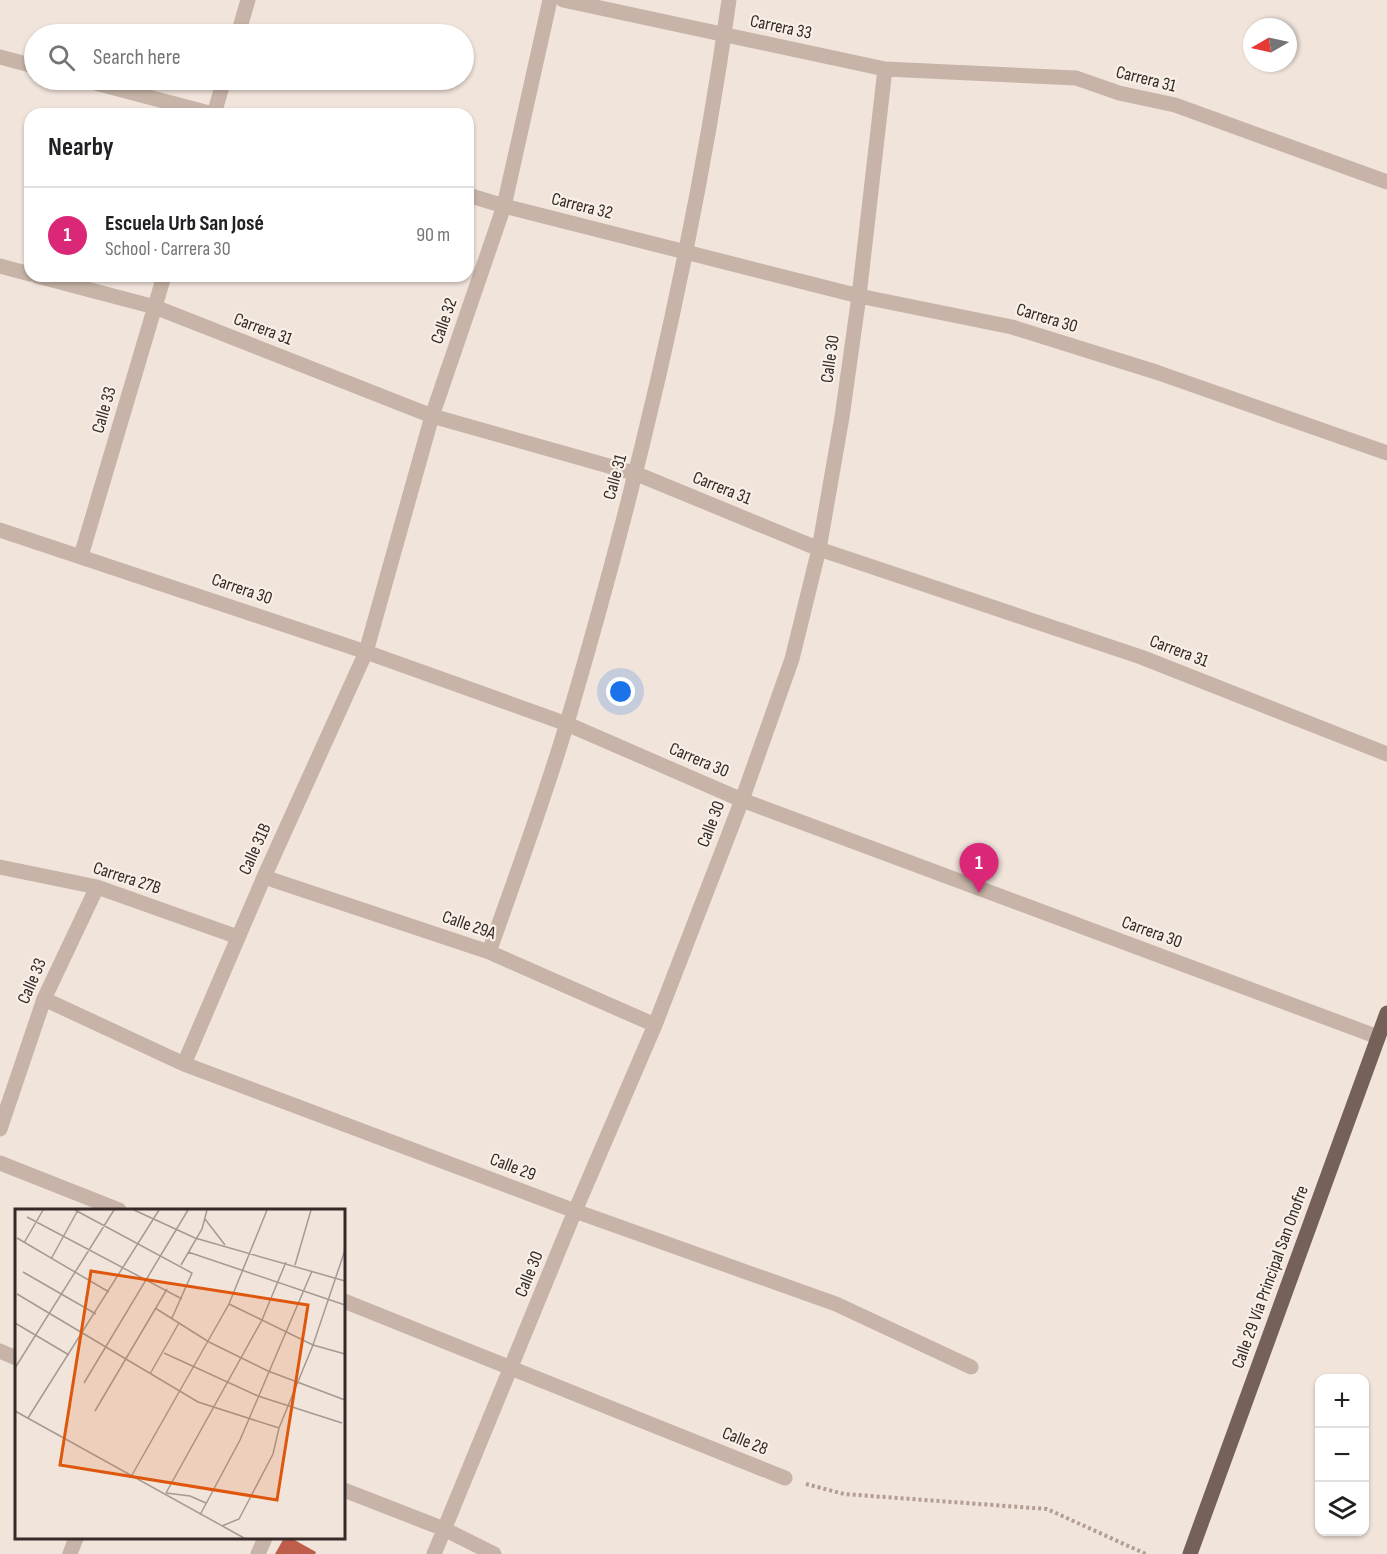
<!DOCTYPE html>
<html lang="en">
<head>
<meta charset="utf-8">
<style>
	:root { --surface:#fff; --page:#f2f2f2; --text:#202124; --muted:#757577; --line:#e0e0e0; --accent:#db2777 }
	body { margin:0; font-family:"Sofia Sans Condensed",sans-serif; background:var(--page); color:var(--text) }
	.controls { position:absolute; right:18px; bottom:18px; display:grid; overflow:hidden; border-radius:12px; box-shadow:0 2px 4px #0004 }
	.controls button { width:54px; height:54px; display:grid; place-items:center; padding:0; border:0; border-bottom:2px solid var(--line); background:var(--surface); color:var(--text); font:30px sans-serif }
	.compass { position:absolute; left:1243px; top:18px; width:54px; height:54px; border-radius:50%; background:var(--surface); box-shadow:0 2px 4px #0004; rotate:261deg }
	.you { position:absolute; left:621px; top:692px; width:21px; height:21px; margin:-15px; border:4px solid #fff; border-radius:50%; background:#1a73e8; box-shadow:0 0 0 9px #1a73e833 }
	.badge { display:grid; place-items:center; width:39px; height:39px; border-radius:50%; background:var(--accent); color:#fff; font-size:20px; font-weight:700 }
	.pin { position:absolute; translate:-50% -50px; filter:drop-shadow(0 2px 3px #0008) }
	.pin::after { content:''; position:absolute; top:32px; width:21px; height:18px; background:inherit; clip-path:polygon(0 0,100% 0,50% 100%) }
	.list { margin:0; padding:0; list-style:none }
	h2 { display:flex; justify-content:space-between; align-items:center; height:78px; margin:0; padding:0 24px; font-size:26px }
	h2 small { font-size:20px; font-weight:400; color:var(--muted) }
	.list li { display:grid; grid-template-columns:39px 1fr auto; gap:18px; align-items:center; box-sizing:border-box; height:96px; padding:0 24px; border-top:2px solid var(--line) }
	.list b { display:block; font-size:22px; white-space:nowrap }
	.list p { margin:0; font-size:20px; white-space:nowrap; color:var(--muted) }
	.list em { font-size:20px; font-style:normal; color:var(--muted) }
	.icon { flex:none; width:33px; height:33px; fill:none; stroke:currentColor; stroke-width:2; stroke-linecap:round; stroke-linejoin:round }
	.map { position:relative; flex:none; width:1387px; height:1554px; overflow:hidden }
	.search { position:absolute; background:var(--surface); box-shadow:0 2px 4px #0004; left:24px; top:24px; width:450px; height:66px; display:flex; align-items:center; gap:15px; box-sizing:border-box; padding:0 21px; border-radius:33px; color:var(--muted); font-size:22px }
	.panel { position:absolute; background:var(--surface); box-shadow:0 2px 4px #0004; left:24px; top:108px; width:450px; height:174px; border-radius:18px }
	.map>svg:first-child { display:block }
	.building { fill:#be5e4a }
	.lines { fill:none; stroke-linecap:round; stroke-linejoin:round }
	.path { stroke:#b39d92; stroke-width:4; stroke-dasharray:3 3; stroke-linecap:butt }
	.minor { stroke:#c7b3a7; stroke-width:15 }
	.major { stroke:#756159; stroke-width:15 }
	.labels { text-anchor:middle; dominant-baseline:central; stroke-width:4.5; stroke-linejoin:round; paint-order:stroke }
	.street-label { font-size:18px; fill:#342a27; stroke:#f8efe6 }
	.inset-road { fill:none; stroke:#a59a93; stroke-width:1.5 }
	.view { fill:#df570d; fill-opacity:0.15; stroke:#df570d; stroke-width:3 }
	.inset-edge { fill:none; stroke:#342a27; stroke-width:3 }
</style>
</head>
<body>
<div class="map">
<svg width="1387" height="1554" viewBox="0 0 1387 1554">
	<rect width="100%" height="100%" fill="#f0e4db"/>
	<path class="building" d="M284,1538H291L316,1552L315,1554H275Z"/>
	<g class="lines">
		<path class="path" d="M806,1484L844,1494L1047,1509L1146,1554"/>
		<path class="minor" d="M563,0L885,69L1076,78L1119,93L1175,105L1387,182
			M238,34L248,0
			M0,57L34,66
			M84,80L213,114
			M214,114L224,80
			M468,195L504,206L859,296L1012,327L1156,372L1387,453
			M0,266L30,274
			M37,276L155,307L432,416L637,474L819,549L1141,657L1387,754
			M0,530L366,652L567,724L742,800L1378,1037
			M81,556L164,276
			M0,867L97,887L238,937
			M264,877L489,952L655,1025
			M489,952C516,876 544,800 567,723C637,486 695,245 729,0
			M44,999L184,1064L575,1211L836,1304L971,1367
			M184,1064L264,877L366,652L432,416L504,206L550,0
			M0,1129L44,999L97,887
			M0,1163L119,1210
			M344,1301L785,1478
			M0,1351L16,1358
			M344,1490L444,1529L494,1554
			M70,1554L76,1538
			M258,1554L265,1538
			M434,1554L575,1211L655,1025L742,800L792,659L819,549L842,417L859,296L885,69"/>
		<path class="major" d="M1190,1554L1387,1013"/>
	</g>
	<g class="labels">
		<g class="street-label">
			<text transform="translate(781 27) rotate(12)">Carrera 33</text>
			<text transform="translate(1146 79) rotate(14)">Carrera 31</text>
			<text transform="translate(582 206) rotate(14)">Carrera 32</text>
			<text transform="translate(1047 318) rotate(17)">Carrera 30</text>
			<text transform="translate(444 321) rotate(-71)">Calle 32</text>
			<text transform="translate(263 329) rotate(21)">Carrera 31</text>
			<text transform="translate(830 359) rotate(-82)">Calle 30</text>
			<text transform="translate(104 410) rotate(-74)">Calle 33</text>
			<text transform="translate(615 477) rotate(-75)">Calle 31</text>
			<text transform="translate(722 488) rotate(22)">Carrera 31</text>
			<text transform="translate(242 589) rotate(19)">Carrera 30</text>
			<text transform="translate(1179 651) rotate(21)">Carrera 31</text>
			<text transform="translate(699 760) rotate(23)">Carrera 30</text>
			<text transform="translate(711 824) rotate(-69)">Calle 30</text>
			<text transform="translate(255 849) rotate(-66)">Calle 31B</text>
			<text transform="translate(127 878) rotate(18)">Carrera 27B</text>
			<text transform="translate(469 925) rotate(19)">Calle 29A</text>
			<text transform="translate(1152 932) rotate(20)">Carrera 30</text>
			<text transform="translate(32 981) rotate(-67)">Calle 33</text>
			<text transform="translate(513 1167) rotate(21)">Calle 29</text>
			<text transform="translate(529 1274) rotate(-68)">Calle 30</text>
			<text transform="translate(1270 1277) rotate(-70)">Calle 29 Vía Principal San Onofre</text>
			<text transform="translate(745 1441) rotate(22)">Calle 28</text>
		</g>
	</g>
	<g transform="translate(15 1209)">
		<rect width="330" height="330" fill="#f0e4db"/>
		<path class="inset-road" d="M60,1L177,64L157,109M119,1L180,29L330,72M12,8L167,90M190,10L210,36M2,29L94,83M9,34L28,1M173,43L330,96M36,50L63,1M166,56L187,20L192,1M280,56L296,1M8,63L81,105M2,85L183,193L264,219M214,95L298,136L330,145M140,99L194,133L253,162L330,191M0,114L54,146M149,144L243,187L327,214M0,159L99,1M135,165L164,114M69,174L173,1M0,202L229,329M80,202L152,80M13,209L144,1M117,266L214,95L252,1M151,284L247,111L271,53M151,284L175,287L191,294M185,306L225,231L297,62M207,317L224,310L258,245L264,219L298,136L330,41"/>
		<path class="view" d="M76,62L293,96L262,291L45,256Z"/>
		<rect width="330" height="330" class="inset-edge"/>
	</g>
</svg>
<div class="controls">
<button>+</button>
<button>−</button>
<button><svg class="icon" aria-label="layers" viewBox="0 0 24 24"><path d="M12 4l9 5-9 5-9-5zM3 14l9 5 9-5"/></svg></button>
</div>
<svg class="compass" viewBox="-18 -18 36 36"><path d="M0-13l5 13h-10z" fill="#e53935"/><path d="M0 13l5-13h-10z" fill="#757577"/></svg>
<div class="you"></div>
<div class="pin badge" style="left:979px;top:893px">1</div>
<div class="search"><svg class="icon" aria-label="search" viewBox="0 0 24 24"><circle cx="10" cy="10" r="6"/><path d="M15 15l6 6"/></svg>Search here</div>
<section class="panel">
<h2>Nearby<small></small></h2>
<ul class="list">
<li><span class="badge">1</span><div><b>Escuela Urb San José</b><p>School · Carrera 30</p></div><em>90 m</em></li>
</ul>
</section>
</div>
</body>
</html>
